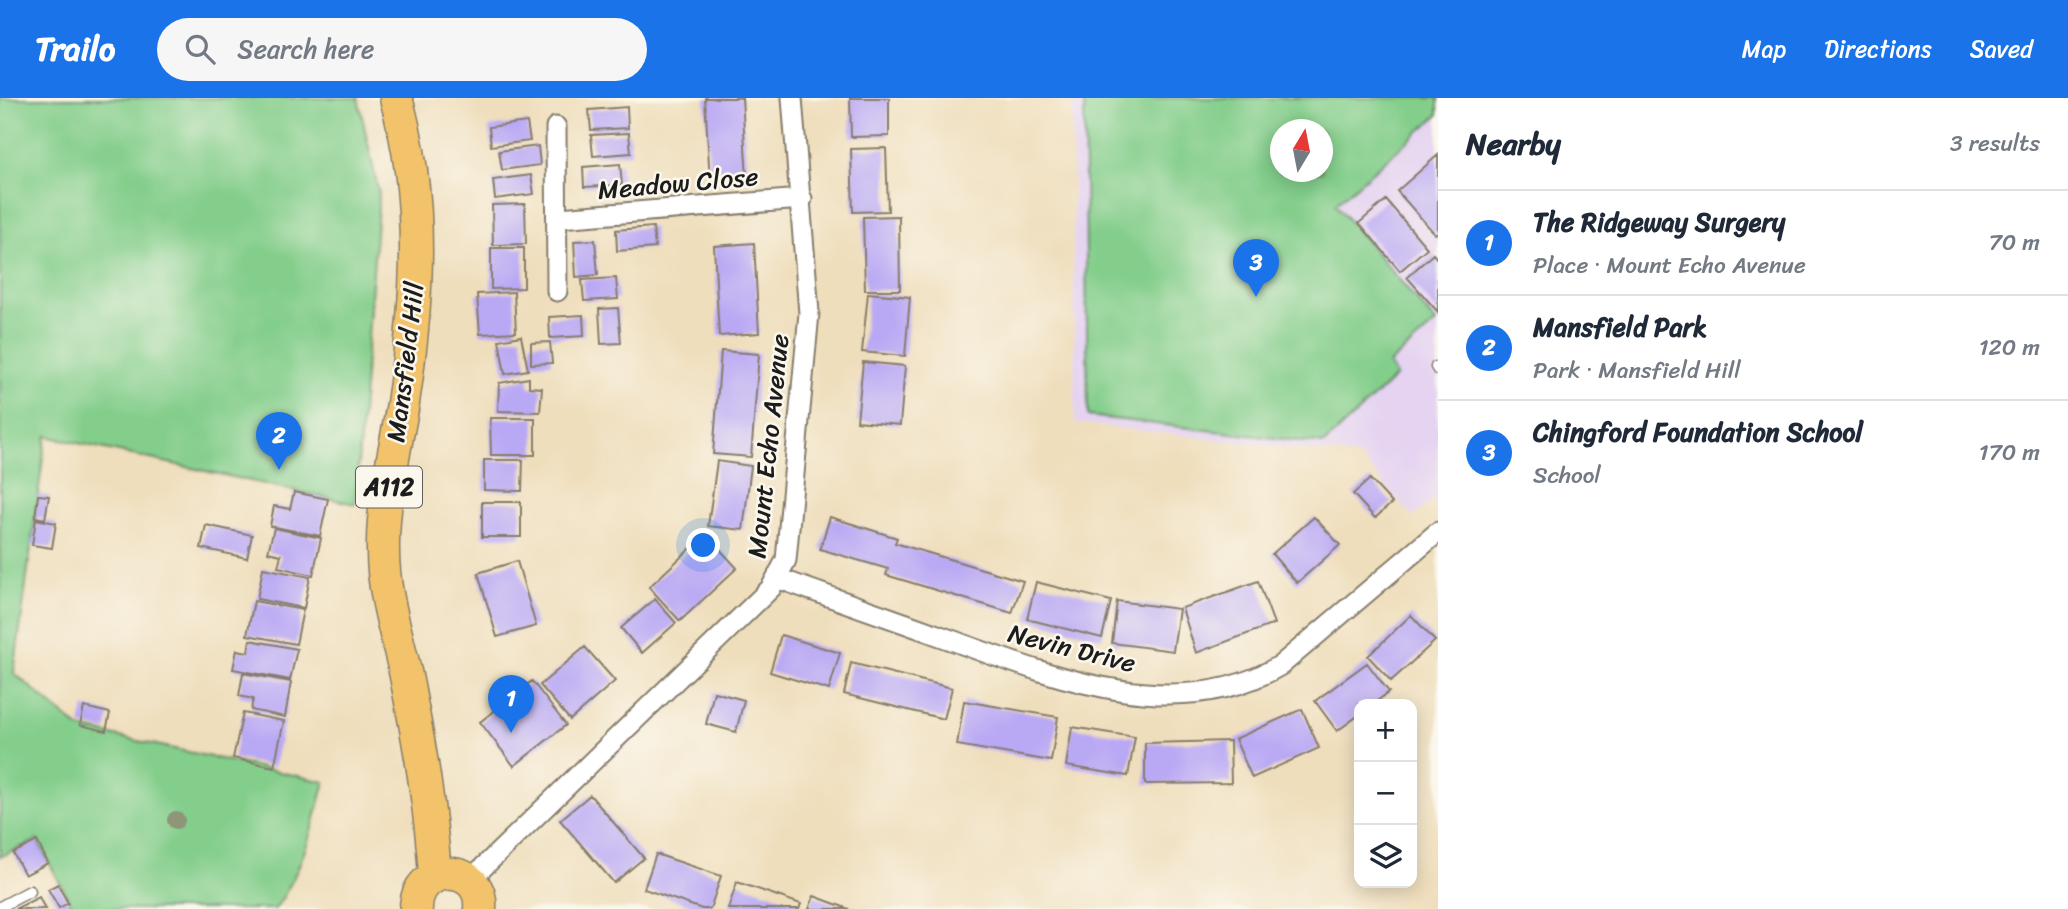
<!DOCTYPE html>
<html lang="en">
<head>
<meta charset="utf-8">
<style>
	:root { --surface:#fff; --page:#f6f6f7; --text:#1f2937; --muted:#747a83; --line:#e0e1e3; --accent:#1a73e8 }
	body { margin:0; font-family:Sriracha,sans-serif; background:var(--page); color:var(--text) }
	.controls { position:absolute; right:21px; bottom:21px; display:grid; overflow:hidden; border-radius:14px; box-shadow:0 4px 18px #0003 }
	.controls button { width:63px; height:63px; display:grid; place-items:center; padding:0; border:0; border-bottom:2px solid var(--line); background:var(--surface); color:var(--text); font:35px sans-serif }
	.compass { position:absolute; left:1270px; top:21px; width:63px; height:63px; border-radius:50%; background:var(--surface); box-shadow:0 4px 18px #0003; rotate:10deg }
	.you { position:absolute; left:704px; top:448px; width:24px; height:24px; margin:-18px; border:5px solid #fff; border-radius:50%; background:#1a73e8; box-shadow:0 0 0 10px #1a73e833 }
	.badge { display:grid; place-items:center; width:46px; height:46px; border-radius:50%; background:var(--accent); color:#fff; font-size:23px; font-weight:700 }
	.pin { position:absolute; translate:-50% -58px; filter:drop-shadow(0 2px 4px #0008) }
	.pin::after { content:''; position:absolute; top:37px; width:24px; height:21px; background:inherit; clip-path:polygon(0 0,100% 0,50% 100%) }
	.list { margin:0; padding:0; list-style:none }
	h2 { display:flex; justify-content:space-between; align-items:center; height:91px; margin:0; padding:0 28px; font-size:30px }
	h2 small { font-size:23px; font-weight:400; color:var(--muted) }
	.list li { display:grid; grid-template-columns:46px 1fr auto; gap:21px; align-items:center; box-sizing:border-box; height:105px; padding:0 28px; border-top:2px solid var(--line) }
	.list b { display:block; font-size:26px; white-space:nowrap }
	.list p { margin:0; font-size:23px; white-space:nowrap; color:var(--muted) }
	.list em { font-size:23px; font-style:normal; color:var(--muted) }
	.icon { flex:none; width:38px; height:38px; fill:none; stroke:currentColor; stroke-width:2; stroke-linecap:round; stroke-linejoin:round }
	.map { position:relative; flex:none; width:1438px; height:811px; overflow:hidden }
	header { display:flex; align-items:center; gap:42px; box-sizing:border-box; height:98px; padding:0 35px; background:var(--accent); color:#fff }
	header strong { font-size:33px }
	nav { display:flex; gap:38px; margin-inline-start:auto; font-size:24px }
	.search { width:490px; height:63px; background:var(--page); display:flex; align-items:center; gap:18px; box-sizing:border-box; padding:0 24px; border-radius:38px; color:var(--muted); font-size:26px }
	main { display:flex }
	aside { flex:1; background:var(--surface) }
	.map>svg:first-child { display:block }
	.built { fill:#e5d3f1; fill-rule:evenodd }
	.green { fill:#83ce8b; stroke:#507554; stroke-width:2; fill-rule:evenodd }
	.building { fill:#b9a8f4 }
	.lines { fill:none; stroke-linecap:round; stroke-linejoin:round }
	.service-casing { stroke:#867d6c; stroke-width:13 }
	.minor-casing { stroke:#867d6c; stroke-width:23 }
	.primary-casing { stroke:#867d6c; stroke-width:35 }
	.service { stroke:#fff; stroke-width:10 }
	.minor { stroke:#fff; stroke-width:19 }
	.primary { stroke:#f2c36a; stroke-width:32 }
	.tree { fill:#8f9579 }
	.labels { text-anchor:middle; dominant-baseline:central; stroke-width:5; stroke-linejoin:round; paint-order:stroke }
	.shield { fill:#fbf7ec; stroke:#5f5e5a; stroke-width:2 }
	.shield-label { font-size:24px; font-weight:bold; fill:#1c1c1c }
	.street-label { font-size:26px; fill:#1c1c1c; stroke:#fbf7ec }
</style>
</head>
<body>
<header>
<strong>Trailo</strong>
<div class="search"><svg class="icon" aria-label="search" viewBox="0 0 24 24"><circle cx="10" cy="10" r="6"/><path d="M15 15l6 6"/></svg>Search here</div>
<nav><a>Map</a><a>Directions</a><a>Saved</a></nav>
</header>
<main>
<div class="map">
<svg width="1438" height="811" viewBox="0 0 1438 811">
	<rect width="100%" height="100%" fill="#fbf7ec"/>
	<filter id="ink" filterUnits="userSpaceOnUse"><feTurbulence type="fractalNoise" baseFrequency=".0143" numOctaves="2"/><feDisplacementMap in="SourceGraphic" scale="14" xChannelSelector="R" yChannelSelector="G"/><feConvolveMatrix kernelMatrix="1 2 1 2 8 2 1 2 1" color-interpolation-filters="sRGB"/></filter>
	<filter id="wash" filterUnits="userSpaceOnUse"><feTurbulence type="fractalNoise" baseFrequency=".00686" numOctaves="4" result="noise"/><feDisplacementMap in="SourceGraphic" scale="28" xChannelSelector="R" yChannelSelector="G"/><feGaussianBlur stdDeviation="1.57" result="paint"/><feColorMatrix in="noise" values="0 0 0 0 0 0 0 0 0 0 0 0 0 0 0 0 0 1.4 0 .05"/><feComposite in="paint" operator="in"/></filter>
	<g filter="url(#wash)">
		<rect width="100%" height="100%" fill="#efdebc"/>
		<path class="built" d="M1072,0H1438V397L1413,419L1359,358L1075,325ZM1280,32H1322V74H1280Z"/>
		<path class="green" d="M0,0H358L379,96L355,406L46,338L14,575L79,630L325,684C313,728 302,774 275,811H74L37,742L0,759Z
			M1084,0H1438V17L1335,106L1436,225L1389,266L1396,278L1324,346L1088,318ZM1280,32H1322V74H1280Z"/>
		<g id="blocks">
			<path class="building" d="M705,0H742L747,81L710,84Z
				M850,0H889V38L851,39Z
				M627,9L628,30L591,32L589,12Z
				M527,24L530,43L491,48L489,29Z
				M629,35L631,55L593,58L591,37Z
				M538,48L540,67L502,72L499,53Z
				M886,50L888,113L853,114L851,51Z
				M1438,57V134L1435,136L1397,93Z
				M620,66L622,87L584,89L583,69Z
				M531,77L534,96L495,101L493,82Z
				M1386,102L1427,150L1400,173L1359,125Z
				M525,106L526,146L493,147L492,107Z
				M899,118L900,192H865L863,119Z
				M653,129L655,150L617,153L616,132Z
				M595,142L598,177L576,179L574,143Z
				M754,145L759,235L719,238L714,148Z
				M491,150H524V190L491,191Z
				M1433,156L1438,162V214L1407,179Z
				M616,180L618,201L584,203L582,182Z
				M514,194L516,234L480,236L477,196Z
				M868,195L910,199L905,258L862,254Z
				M618,210L621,245L601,246L599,211Z
				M583,217L584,238L550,240L549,219Z
				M521,238L528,272L505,276L499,242Z
				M550,244L552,265L531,266V245Z
				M721,253L759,256L751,359L713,356Z
				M863,264L905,268L900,327L857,323Z
				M529,280V289L542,290L540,314L498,313L499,285Z
				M490,320H535V357H491Z
				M484,362H523L522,393L484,392Z
				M717,363L751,368L743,432L708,428Z
				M1370,381L1392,405L1375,420L1353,396Z
				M294,394L328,401L320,438L270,428L274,408L290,411Z
				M38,397L49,398L45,421L35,419Z
				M482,404H521V439H482Z
				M830,419L897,440L895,445L1023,483L1012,515L886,477L888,471L820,451Z
				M1314,419L1340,447L1297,485L1272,456Z
				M36,421L56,425L52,450L32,447Z
				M206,427L252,437L247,460L201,450Z
				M274,430L321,440L313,477L278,469L281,457L268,454Z
				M706,436L737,470L680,523L649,489Z
				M517,463L536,528L497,539L478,475Z
				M263,470L310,479L304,510L257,501Z
				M1258,483L1274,526L1196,555L1182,510Z
				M1036,484L1111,503L1102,540L1027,521Z
				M655,501L676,525L642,555L621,530Z
				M254,503L303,512L296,546L247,537Z
				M1117,503L1179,511L1173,553L1112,545Z
				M1411,517L1435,543L1391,583L1368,558Z
				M781,537L840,555L829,592L770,574Z
				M250,542L297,551L290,582L233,571L237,552L248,554Z
				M585,549L615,583L570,622L540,587Z
				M851,565L952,590L944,621L844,596Z
				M1367,565L1389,594L1373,606H1359V617L1337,633L1315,603Z
				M243,575L291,584L285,619L251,612L253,601L239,598Z
				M532,583L566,627L514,668L480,624Z
				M714,594L744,602L736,634L706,626Z
				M964,603L1058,619L1051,663L957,647Z
				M84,609L110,615L106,633L80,627Z
				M1302,611L1319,650L1252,680L1235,641Z
				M243,615L284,623L274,669L233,660Z
				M1072,629L1135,639L1128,678L1066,668Z
				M1230,643L1231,685L1145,686V645Z
				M590,697L644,760L614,785L560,722Z
				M37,743L48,765L25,777L13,755Z
				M656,756L721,778L710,811H702L644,791Z
				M737,784L801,806L799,811H728Z
				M58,786L68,805L59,810L48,791Z
				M814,798L849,811H809Z
				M39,799L45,811H15Z"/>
		</g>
	</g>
	<g filter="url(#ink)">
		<use href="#blocks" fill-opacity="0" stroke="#867d6c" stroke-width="2"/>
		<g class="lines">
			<defs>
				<path id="service" d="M1436,269L1438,272
					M0,809L30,793"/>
				<path id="minor" d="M556,29L557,193
					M559,120L802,101
					M777,480C833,500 888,519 943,539C1048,577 1176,630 1281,567L1438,434
					M469,783L771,490L786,462L809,215L792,0"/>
				<path id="primary" d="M396,0C425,100 418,204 403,305C395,354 382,404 383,453C383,496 397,536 406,578C419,644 431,711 435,778
					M416,811C416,763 484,765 480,811"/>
			</defs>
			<use href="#service" class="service-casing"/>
			<use href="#minor" class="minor-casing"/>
			<use href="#primary" class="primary-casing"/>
			<use href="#service" class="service"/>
			<use href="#minor" class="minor"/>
			<use href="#primary" class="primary"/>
		</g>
		<circle class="tree" cx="176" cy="722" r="9"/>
	</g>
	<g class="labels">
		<rect class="shield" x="356" y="368.5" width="66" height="41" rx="5"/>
		<g class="shield-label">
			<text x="389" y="389">A112</text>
		</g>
		<g class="street-label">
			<text transform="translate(678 85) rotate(-5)">Meadow Close</text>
			<text transform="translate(405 264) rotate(-83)">Mansfield Hill</text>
			<text transform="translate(768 348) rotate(-84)">Mount Echo Avenue</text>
			<text transform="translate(1072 550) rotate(14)">Nevin Drive</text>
		</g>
	</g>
</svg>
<div class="controls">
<button>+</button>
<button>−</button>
<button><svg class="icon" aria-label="layers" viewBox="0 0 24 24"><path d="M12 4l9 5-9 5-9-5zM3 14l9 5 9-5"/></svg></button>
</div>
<svg class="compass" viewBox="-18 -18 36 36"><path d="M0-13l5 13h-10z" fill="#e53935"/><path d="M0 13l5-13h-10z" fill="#747a83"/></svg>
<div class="you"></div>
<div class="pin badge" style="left:511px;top:635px">1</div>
<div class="pin badge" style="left:279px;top:372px">2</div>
<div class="pin badge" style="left:1256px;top:199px">3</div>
</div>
<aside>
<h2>Nearby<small>3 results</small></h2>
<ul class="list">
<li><span class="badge">1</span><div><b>The Ridgeway Surgery</b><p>Place · Mount Echo Avenue</p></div><em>70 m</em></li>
<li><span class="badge">2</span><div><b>Mansfield Park</b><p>Park · Mansfield Hill</p></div><em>120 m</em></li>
<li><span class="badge">3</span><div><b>Chingford Foundation School</b><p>School</p></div><em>170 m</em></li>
</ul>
</aside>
</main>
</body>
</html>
